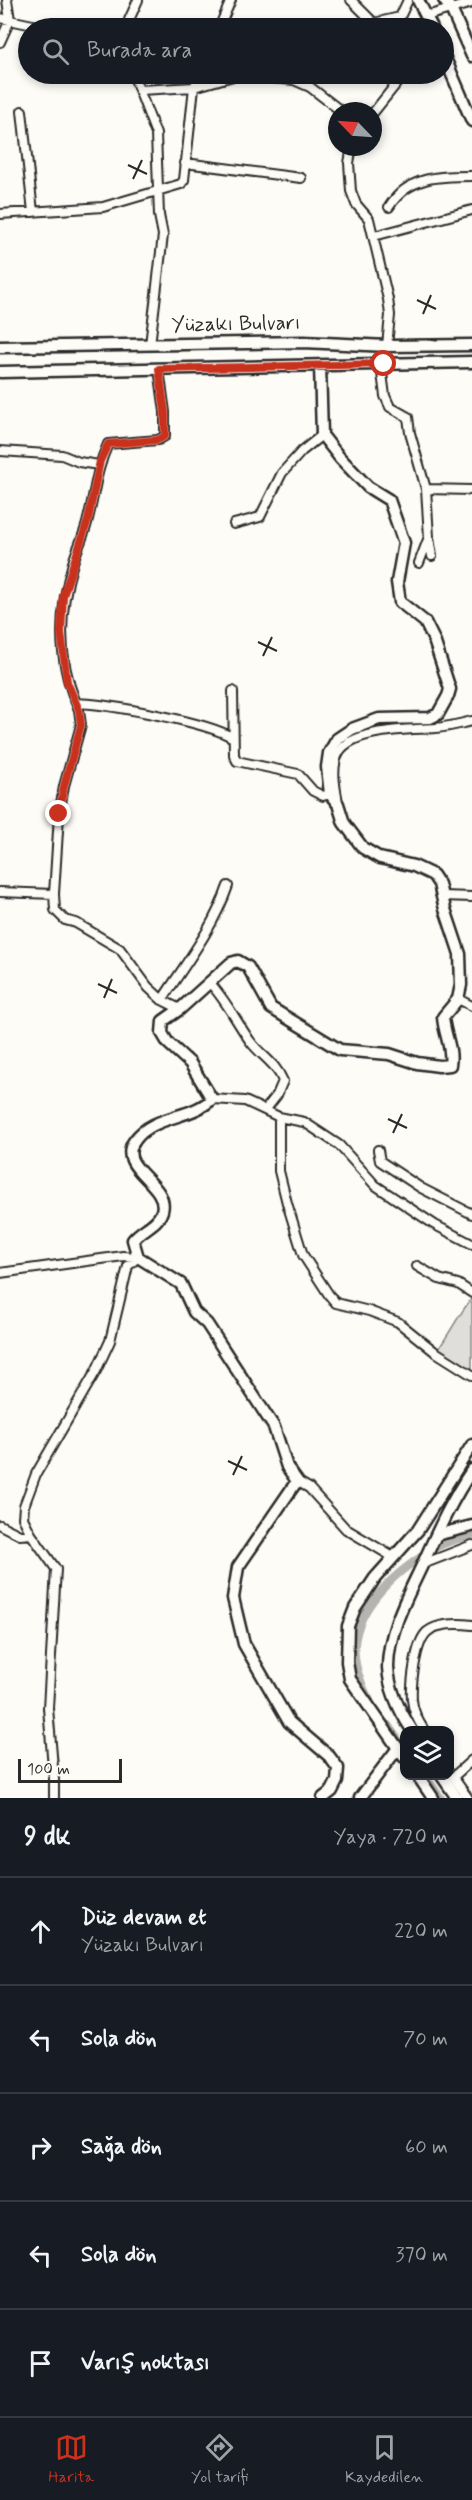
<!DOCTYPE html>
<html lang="tr">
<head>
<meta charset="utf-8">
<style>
	:root { --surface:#171b24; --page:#242831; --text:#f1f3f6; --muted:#9ea1a6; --line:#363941; --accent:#c8321e }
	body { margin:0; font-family:Mynerve,sans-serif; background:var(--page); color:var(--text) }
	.controls { position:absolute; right:18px; bottom:18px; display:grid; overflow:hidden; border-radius:12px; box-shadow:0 3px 9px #0003 }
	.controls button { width:54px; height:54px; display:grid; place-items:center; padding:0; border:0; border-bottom:2px solid var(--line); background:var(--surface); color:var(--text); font:30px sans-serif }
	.compass { position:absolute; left:328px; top:102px; width:54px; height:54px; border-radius:50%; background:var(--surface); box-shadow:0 3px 9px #0003; rotate:295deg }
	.scale { position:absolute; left:18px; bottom:15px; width:104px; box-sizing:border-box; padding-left:6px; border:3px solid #2b2b2b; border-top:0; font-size:16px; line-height:21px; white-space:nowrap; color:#2b2b2b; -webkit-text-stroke:4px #fdfcf7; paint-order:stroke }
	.stop { position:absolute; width:18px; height:18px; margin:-14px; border:4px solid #c8321e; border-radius:50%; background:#fff }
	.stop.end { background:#c8321e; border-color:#fff; box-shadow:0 2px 6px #0008 }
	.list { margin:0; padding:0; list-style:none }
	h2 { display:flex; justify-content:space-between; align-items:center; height:78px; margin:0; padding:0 24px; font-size:26px }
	h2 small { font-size:20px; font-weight:400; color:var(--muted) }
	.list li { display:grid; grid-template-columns:39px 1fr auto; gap:18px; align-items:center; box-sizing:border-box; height:108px; padding:0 24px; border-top:2px solid var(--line) }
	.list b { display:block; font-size:22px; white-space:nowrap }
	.list p { margin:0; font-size:20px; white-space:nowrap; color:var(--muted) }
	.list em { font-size:20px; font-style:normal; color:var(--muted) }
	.icon { flex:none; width:33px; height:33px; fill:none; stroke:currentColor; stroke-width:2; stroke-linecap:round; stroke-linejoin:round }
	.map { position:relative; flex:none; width:472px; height:1798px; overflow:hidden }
	.search { position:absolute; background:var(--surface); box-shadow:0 3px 9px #0003; left:18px; right:18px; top:18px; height:66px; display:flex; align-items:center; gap:15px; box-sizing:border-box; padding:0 21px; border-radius:33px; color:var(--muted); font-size:22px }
	.sheet { height:618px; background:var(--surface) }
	nav { display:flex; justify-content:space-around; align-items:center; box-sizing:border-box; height:84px; border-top:2px solid var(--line); background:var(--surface); font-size:16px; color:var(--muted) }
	nav a { display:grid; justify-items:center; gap:3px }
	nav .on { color:var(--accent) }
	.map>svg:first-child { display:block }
	.green { fill:#dfdeda; stroke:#858482; stroke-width:1.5 }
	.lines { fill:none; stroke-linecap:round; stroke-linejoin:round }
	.canal { stroke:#b5b4b1; stroke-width:8 }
	.street-casing { stroke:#2b2b2b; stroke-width:12 }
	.secondary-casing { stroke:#2b2b2b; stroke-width:15 }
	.street { stroke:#fdfcf7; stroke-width:8 }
	.secondary { stroke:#fdfcf7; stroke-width:10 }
	.route { stroke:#c8321e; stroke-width:8 }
	.ticks { fill:none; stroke:#2b2b2b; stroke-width:2 }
	.labels { text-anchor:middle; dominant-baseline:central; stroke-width:4.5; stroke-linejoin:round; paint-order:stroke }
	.street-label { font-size:21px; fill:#2b2b2b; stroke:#fdfcf7 }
</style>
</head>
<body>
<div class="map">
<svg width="472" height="1798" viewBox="0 0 472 1798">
	<rect width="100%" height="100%" fill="#fdfcf7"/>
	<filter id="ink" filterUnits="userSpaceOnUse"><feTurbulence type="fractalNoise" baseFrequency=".0167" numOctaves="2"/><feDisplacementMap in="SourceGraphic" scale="12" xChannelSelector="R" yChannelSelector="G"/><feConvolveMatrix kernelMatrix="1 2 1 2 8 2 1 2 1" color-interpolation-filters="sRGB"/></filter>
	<g filter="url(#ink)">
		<path class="green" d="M472,1298V1372L439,1348C451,1331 459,1314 472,1298Z"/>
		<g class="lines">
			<path class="canal" d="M370,1700C365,1693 362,1684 359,1675C339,1619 393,1572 437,1547C448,1541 460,1538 472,1535
				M388,1725L404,1748
				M425,1776L441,1798"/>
			<defs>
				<path id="street" d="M351,0L374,23L400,17L408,0
					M426,16L472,3
					M400,17L402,28
					M0,18L47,28
					M129,28V20L138,0
					M219,28L231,0
					M319,28H320
					M0,42L10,20L7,0
					M133,74L156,134L159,215L163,235L150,345
					M140,90L194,87L237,75L294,80L310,87L341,111
					M22,111L33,212
					M373,113L397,83L401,74
					M352,147L349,163L351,191L356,204L369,219L388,299L390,315L387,346
					M185,163L301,178
					M389,207C408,176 439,176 472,176
					M0,214L103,207L181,184L184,180L194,87L200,74
					M374,236L472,210
					M159,369L165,412V436L158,440L108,444C96,470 95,492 88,519C85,534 77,548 73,563C59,609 57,657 76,703C107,704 209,722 233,738
					M382,373L385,396L390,407L408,417L410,433L426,489
					M0,451L62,455L79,462L99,465
					M234,524L260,517L282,473L302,451L322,435
					M429,538L432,556
					M419,563L429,537L426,489L472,490
					M233,691L234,755L237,761L298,774L313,791L323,796L330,794
					M338,802C335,787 331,766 339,752C354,728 411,730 436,728C448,727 460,724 472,721
					M0,892L54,894L55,910L65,920L76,923L120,949L148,987L162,1000L180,1009
					M54,894L59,815L64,786L81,725L79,710L76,703
					M442,896L472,897
					M209,982C226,1000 236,1021 250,1041C262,1057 275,1062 283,1081L277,1095L266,1109
					M458,999L472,1006
					M162,1000C186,963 213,929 228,886
					M212,1099L245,1101L279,1117L304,1122L339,1145L375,1185L435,1225L472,1244
					M279,1117V1171L287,1203L303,1255L329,1295L336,1303L369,1311L398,1322L434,1351L472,1375
					M378,1150L380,1161L421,1188L472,1214
					M417,1266L439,1279L458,1284L472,1293
					M0,1273L123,1256L138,1257
					M297,1481L309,1488L346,1529L393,1557
					M0,1525L20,1535L31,1534
					M423,1564L472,1545
					M424,1730C418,1721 413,1711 412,1700C411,1684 415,1643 427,1632C437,1623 459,1623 472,1625
					M54,1798V1779L48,1708L56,1569L31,1534L23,1518L24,1506L36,1474L96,1371L110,1341L128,1266L138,1257
					M468,1798L453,1777L472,1760"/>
				<path id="secondary" d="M418,0L432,28
					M444,0L451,9L472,56
					M444,56L472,121
					M0,347L304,342L387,346L472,345
					M320,365L322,435L340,458L368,487L389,500L404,543L397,582L400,602L425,622L434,640L450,689L448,696L438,714L430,718L379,719L352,729L337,739L329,753L327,767L330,794L338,804L344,823L363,848L380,858L414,866L433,875L439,884L445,909L460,954L461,985L458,999L443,1017C444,1034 453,1048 450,1065L439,1066L417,1063L389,1054L340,1050L271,1008L248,967L238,961L231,963L180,1009L163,1021L162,1033L168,1043L190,1063L212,1099C191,1119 153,1115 135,1140C114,1168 170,1183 162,1211C158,1225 141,1229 133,1240L138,1257L181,1284L194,1312L207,1324L274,1427L287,1467L297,1481L238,1567L233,1598L244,1644L289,1722L329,1756L338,1768L337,1781L332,1791L323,1798
					M0,372L472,362
					M436,1535L472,1526
					M412,1730C400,1712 389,1689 388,1667C388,1629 410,1592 425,1559C439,1528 453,1498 472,1470
					M404,1757L350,1679L347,1662L348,1626L355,1608L375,1578L418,1530L472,1445
					M418,1776L433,1798
					M442,1776L457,1798
					M360,1798L398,1748"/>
			</defs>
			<use href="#street" class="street-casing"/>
			<use href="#secondary" class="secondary-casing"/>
			<use href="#street" class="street"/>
			<use href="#secondary" class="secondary"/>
		</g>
	</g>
	<g class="lines" filter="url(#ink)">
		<path class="route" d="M59,814L64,786L81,725L79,710L67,682L61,632L63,596L88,520L100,461L108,444L158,440L165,436V412L159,369L384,364"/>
	</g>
	<path class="ticks" d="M128,165L147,174M133,179L142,160M417,300L436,309M423,314L431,295M258,642L277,651M263,656L272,637M98,984L117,993M104,998L112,979M388,1119L407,1128M393,1133L402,1114M228,1461L247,1470M233,1475L242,1456"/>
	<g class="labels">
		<g class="street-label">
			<text transform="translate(236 324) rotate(-1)">Yüzakı Bulvarı</text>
		</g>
	</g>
</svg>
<div class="controls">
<button><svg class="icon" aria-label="layers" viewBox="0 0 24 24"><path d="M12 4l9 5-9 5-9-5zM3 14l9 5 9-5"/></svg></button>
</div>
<svg class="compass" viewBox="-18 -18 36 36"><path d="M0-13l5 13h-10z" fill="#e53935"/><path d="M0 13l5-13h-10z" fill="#9ea1a6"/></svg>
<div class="scale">100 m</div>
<div class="stop" style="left:384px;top:364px"></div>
<div class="stop end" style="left:59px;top:814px"></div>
<div class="search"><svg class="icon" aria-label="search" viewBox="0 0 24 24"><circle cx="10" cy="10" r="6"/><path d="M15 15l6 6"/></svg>Burada ara</div>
</div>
<section class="sheet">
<h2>9 dk<small>Yaya · 720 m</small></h2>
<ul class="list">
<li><svg class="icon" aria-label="ahead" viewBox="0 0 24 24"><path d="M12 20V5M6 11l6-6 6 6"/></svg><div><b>Düz devam et</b><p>Yüzakı Bulvarı</p></div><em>220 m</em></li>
<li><svg class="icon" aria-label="left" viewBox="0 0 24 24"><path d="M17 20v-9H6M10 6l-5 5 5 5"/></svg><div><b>Sola dön</b></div><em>70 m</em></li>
<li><svg class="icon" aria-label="right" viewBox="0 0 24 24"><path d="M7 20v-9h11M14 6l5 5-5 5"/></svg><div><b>Sağa dön</b></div><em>60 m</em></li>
<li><svg class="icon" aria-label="left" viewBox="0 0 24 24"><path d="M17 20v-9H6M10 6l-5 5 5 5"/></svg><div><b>Sola dön</b></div><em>370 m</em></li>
<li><svg class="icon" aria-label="arrive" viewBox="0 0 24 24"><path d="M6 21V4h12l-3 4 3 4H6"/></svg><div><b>Varış noktası</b></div></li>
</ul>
</section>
<nav>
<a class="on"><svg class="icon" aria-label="map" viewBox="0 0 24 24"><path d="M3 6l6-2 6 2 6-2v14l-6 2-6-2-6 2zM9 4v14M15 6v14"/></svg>Harita</a>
<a><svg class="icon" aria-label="directions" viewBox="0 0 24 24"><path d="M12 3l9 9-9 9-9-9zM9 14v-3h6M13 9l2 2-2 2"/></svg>Yol tarifi</a>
<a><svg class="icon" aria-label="saved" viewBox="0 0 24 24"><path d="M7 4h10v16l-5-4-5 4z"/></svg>Kaydedilen</a>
</nav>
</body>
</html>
